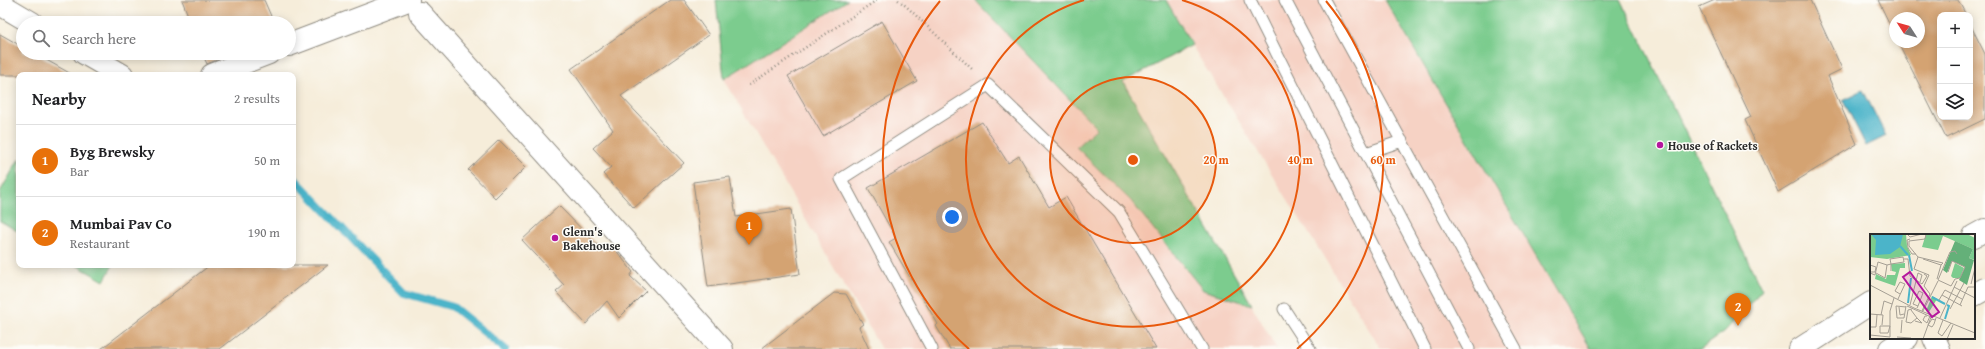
<!DOCTYPE html>
<html lang="en">
<head>
<meta charset="utf-8">
<style>
	:root { --surface:#fff; --page:#f2f2f2; --text:#202124; --muted:#757577; --line:#e0e0e0; --accent:#0b8043 }
	body { margin:0; font-family:"Gentium Book Plus",serif; background:var(--page); color:var(--text) }
	.controls { position:absolute; right:12px; top:12px; display:grid; overflow:hidden; border-radius:8px; box-shadow:0 2px 10px #0003 }
	.controls button { width:36px; height:36px; display:grid; place-items:center; padding:0; border:0; border-bottom:1px solid var(--line); background:var(--surface); color:var(--text); font:20px sans-serif }
	.compass { position:absolute; left:1889px; top:12px; width:36px; height:36px; border-radius:50%; background:var(--surface); box-shadow:0 2px 10px #0003; rotate:306deg }
	.you { position:absolute; left:952px; top:217px; width:14px; height:14px; margin:-10px; border:3px solid #fff; border-radius:50%; background:#1a73e8; box-shadow:0 0 0 6px #1a73e833 }
	.badge { display:grid; place-items:center; width:26px; height:26px; border-radius:50%; background:var(--accent); color:#fff; font-size:13px; font-weight:700 }
	.pin { position:absolute; translate:-50% -33px; filter:drop-shadow(0 1px 2px #0008) }
	.pin::after { content:''; position:absolute; top:21px; width:14px; height:12px; background:inherit; clip-path:polygon(0 0,100% 0,50% 100%) }
	.list { margin:0; padding:0; list-style:none }
	h2 { display:flex; justify-content:space-between; align-items:center; height:52px; margin:0; padding:0 16px; font-size:17px }
	h2 small { font-size:13px; font-weight:400; color:var(--muted) }
	.list li { display:grid; grid-template-columns:26px 1fr auto; gap:12px; align-items:center; box-sizing:border-box; height:72px; padding:0 16px; border-top:1px solid var(--line) }
	.list b { display:block; font-size:15px; white-space:nowrap }
	.list p { margin:0; font-size:13px; white-space:nowrap; color:var(--muted) }
	.list em { font-size:13px; font-style:normal; color:var(--muted) }
	.icon { flex:none; width:22px; height:22px; fill:none; stroke:currentColor; stroke-width:2; stroke-linecap:round; stroke-linejoin:round }
	.map { position:relative; flex:none; width:1985px; height:349px; overflow:hidden }
	.search { position:absolute; background:var(--surface); box-shadow:0 2px 10px #0003; left:16px; top:16px; width:280px; height:44px; display:flex; align-items:center; gap:10px; box-sizing:border-box; padding:0 14px; border-radius:22px; color:var(--muted); font-size:15px }
	.panel { position:absolute; background:var(--surface); box-shadow:0 2px 10px #0003; left:16px; top:72px; width:280px; height:196px; border-radius:8px }
	.map>svg:first-child { display:block }
	.built { fill:#f6d2c4 }
	.green { fill:#7bcc8e; stroke:#537c5c }
	.water { fill:#4bb4c9; stroke:#3b707a }
	.lines { fill:none; stroke-linecap:round; stroke-linejoin:round }
	.stream { stroke:#4bb4c9; stroke-width:8 }
	.building { fill:#d4a372 }
	.lane-casing { stroke:#908c82; stroke-width:13 }
	.street-casing { stroke:#908c82; stroke-width:24 }
	.secondary-casing { stroke:#908c82; stroke-width:24 }
	.primary-casing { stroke:#908c82; stroke-width:24 }
	.path { stroke:#908c82; stroke-width:2.5; stroke-dasharray:1 3; stroke-linecap:butt }
	.lane { stroke:#fff; stroke-width:11 }
	.street { stroke:#fff; stroke-width:22 }
	.secondary { stroke:#fff; stroke-width:22 }
	.primary { stroke:#fff; stroke-width:22 }
	.ring { fill:none; stroke:#e8590c; stroke-width:2 }
	.poi-dot { fill:#b5179e; stroke:#fdfcf7; stroke-width:1.5 }
	.labels { text-anchor:middle; dominant-baseline:central; stroke-width:3; stroke-linejoin:round; paint-order:stroke }
	.poi-label { font-size:12px; font-weight:bold; fill:#2b2b2b; stroke:#fdfcf7; text-anchor:start }
	.inset-river { fill:none; stroke:#4bb4c9; stroke-width:2 }
	.inset-road { fill:none; stroke:#a59f94; stroke-width:1 }
	.view { fill:#b5179e; fill-opacity:0.15; stroke:#b5179e; stroke-width:2 }
	.inset-edge { fill:none; stroke:#2b2b2b; stroke-width:2 }
	.centre { fill:#e8590c; stroke:#fdfcf7; stroke-width:2 }
	.ring-label { font-size:12px; text-anchor:middle; font-weight:bold; fill:#e8590c; stroke:#fdfcf7; stroke-width:3; stroke-linejoin:round; paint-order:stroke }
</style>
</head>
<body>
<div class="map">
<svg width="1985" height="349" viewBox="0 0 1985 349">
	<rect width="100%" height="100%" fill="#fdfcf7"/>
	<filter id="ink" filterUnits="userSpaceOnUse"><feTurbulence type="fractalNoise" baseFrequency=".025" numOctaves="2"/><feDisplacementMap in="SourceGraphic" scale="8" xChannelSelector="R" yChannelSelector="G"/><feConvolveMatrix kernelMatrix="1 2 1 2 8 2 1 2 1" color-interpolation-filters="sRGB"/></filter>
	<filter id="wash" filterUnits="userSpaceOnUse"><feTurbulence type="fractalNoise" baseFrequency=".012" numOctaves="4" result="noise"/><feDisplacementMap in="SourceGraphic" scale="16" xChannelSelector="R" yChannelSelector="G"/><feGaussianBlur stdDeviation="0.9" result="paint"/><feColorMatrix in="noise" values="0 0 0 0 0 0 0 0 0 0 0 0 0 0 0 0 0 1.4 0 .05"/><feComposite in="paint" operator="in"/></filter>
	<g filter="url(#wash)">
		<rect width="100%" height="100%" fill="#f6edda"/>
		<path class="built" d="M716,0H1384L1591,349H1381L1192,46L1123,82L1277,349H881L724,79Z"/>
		<path class="green" d="M716,0H848L724,79Z
			M975,0H1166L1192,45L1123,82L1252,305L1203,290L1131,201L1076,147L1097,128Z
			M1385,0H1621L1762,290L1725,331L1700,349H1591Z
			M19,159V232L0,221V192Z
			M76,265H113L104,281Z"/>
		<path class="water" d="M1863,90L1886,136L1866,146L1843,100Z"/>
		<g class="lines">
			<path class="stream" d="M293,177L404,293L453,307L505,349"/>
		</g>
		<g id="blocks">
			<path class="building" d="M182,0H264L274,23H191Z
				M670,0H684L709,35L621,96L684,163L634,208L603,174L611,167L593,148L613,130L571,69Z
				M1715,0H1810L1842,69L1828,76L1857,144L1778,192L1745,120L1751,117L1699,7Z
				M1878,0H1958L1966,15H1940V117H1970V24L1985,54V119L1946,138L1898,42H1919V18H1895V35Z
				M882,21L917,81L823,136L788,76Z
				M0,34L23,47V53H34L73,75H0Z
				M202,53H234L207,64Z
				M982,122L1008,163L1019,156L1049,207L1066,197L1156,349H950L936,326L938,324L889,242L896,238L868,188Z
				M499,140L526,167L495,198L468,170Z
				M730,177L736,217L791,209L800,274L708,287L693,182Z
				M559,206L603,251L611,244L633,272L630,276L646,291L619,318L607,301L586,324L556,292L564,285L522,240Z
				M210,265H328L220,349H101Z
				M834,293L846,294L863,324L859,327L869,349H761Z"/>
		</g>
	</g>
	<g filter="url(#ink)">
		<use href="#blocks" fill-opacity="0" stroke="#908c82" stroke-width="1"/>
		<g class="lines">
			<defs>
				<path id="lane" d="M1250,0L1425,349
					M1285,0L1469,349
					M1324,0L1516,349
					M1366,153L1402,141
					M1284,309L1310,349
					M932,349L841,179L988,85L1119,212L1202,349"/>
				<path id="street" d="M0,4L32,23
					M420,13L722,349
					M289,45L408,0
					M84,53L122,75
					M212,75L269,53"/>
				<path id="secondary" d="M1934,338L1939,349"/>
				<path id="primary" d="M1974,236L1985,230
					M1974,295L1985,289
					M1800,349L1871,303
					M1890,349L1907,338"/>
			</defs>
			<use href="#lane" class="lane-casing"/>
			<use href="#street" class="street-casing"/>
			<use href="#secondary" class="secondary-casing"/>
			<use href="#primary" class="primary-casing"/>
			<path class="path" d="M898,0L906,6L973,70
				M749,85L877,0"/>
			<use href="#lane" class="lane"/>
			<use href="#street" class="street"/>
			<use href="#secondary" class="secondary"/>
			<use href="#primary" class="primary"/>
		</g>
	</g>
	<circle cx="1133" cy="160" r="83" fill="#e8590c" fill-opacity=".12"/>
	<g class="ring">
		<circle cx="1133" cy="160" r="83"/>
		<path d="M1182 0A167 167 0 1 1 1084 0"/>
		<path d="M969 349A250 250 0 0 1 940 1M1326 1A250 250 0 0 1 1297 349"/>
	</g>
	<g class="poi-dot">
		<circle cx="1660" cy="145" r="4"/>
		<circle cx="555" cy="238" r="4"/>
	</g>
	<g class="labels">
		<g class="poi-label">
			<text x="1668" y="145">House of Rackets</text>
			<text x="563" y="231">Glenn's<tspan x="563" dy="14">Bakehouse</tspan></text>
		</g>
	</g>
	<g transform="translate(1870 234)">
		<rect width="105" height="105" fill="#f6edda"/>
		<path d="M0,0H36L37,12L41,21L17,25L0,23ZM56,0H97L105,4V26L99,24L103,15L73,2L68,16L52,13ZM35,29V34H30L25,52L5,45L6,40L16,45L17,41H25L26,38L22,37L21,30ZM85,29L94,34L90,44H83L81,42ZM62,62L67,65L59,78L56,77Z" fill="#7bcc8e"/>
		<path d="M85,7L103,15L99,24L104,26L97,51L89,46L95,33L82,27L77,39L73,36Z" fill="#64b079"/>
		<path d="M1,0H33L30,13L20,20L5,21L6,6Z" fill="#4bb4c9"/>
		<path class="inset-river" d="M30,12L38,21M39,21L42,37M62,63L75,70M38,69L41,44M75,85L79,72L77,71"/>
		<path class="inset-road" d="M37,0L40,3L52,0M40,5L37,6L38,14L42,20H46M48,23L73,29L71,31L53,25M34,25H38L40,42L52,50L57,42L54,40M0,31L6,33L5,38H0M0,39L5,41L8,28L17,31L21,30L34,28L33,23L20,25L21,30V37M6,39L15,44L17,31M67,45L71,31M68,46L81,52L85,45L90,44L95,33L82,27L78,38M68,46L80,18L85,17L87,20M101,50L105,34M0,51L44,74L105,99M84,53L105,64M72,61L92,72M28,65L35,50L30,48L25,57L30,60M69,66L75,56L92,65M40,71L48,39L52,41L50,48M90,71L98,53H105M37,72L61,83M29,73L30,81L34,80M36,73L26,72L27,84H34L36,72M47,74L48,72L43,70L49,57L53,59L48,72M80,75L94,49M41,76L47,84L41,89L36,88L38,76L42,75M52,77L60,60L54,52L59,41L44,35L48,23L39,12V7L55,5L56,0M53,77L68,47M0,80L13,81L12,91M11,81L14,67L22,70M57,82H55L53,86L57,89L60,82M70,84L87,47M65,86L62,85L58,91L62,93L64,90L66,84M73,86L68,99L72,102L81,89M45,87L52,89L47,84M20,92L18,99H10V92H20M0,93H6L7,81M31,99L32,86M0,101L20,103V77L24,64M27,103L41,104M53,105L61,83M77,105L83,91"/>
		<path class="view" d="M40,38L69,78L62,83L33,43Z"/>
		<rect width="105" height="105" class="inset-edge"/>
	</g>
	<circle cx="1133" cy="160" r="6" class="centre"/>
	<g class="ring-label">
		<text x="1216" y="164">20 m</text>
		<text x="1300" y="164">40 m</text>
		<text x="1383" y="164">60 m</text>
	</g>
</svg>
<div class="controls">
<button>+</button>
<button>−</button>
<button><svg class="icon" aria-label="layers" viewBox="0 0 24 24"><path d="M12 4l9 5-9 5-9-5zM3 14l9 5 9-5"/></svg></button>
</div>
<svg class="compass" viewBox="-18 -18 36 36"><path d="M0-13l5 13h-10z" fill="#e53935"/><path d="M0 13l5-13h-10z" fill="#757577"/></svg>
<div class="you"></div>
<div class="pin badge" style="left:749px;top:245px;background:#e8710a">1</div>
<div class="pin badge" style="left:1738px;top:326px;background:#e8710a">2</div>
<div class="search"><svg class="icon" aria-label="search" viewBox="0 0 24 24"><circle cx="10" cy="10" r="6"/><path d="M15 15l6 6"/></svg>Search here</div>
<section class="panel">
<h2>Nearby<small>2 results</small></h2>
<ul class="list">
<li><span class="badge" style="background:#e8710a">1</span><div><b>Byg Brewsky</b><p>Bar</p></div><em>50 m</em></li>
<li><span class="badge" style="background:#e8710a">2</span><div><b>Mumbai Pav Co</b><p>Restaurant</p></div><em>190 m</em></li>
</ul>
</section>
</div>
</body>
</html>
